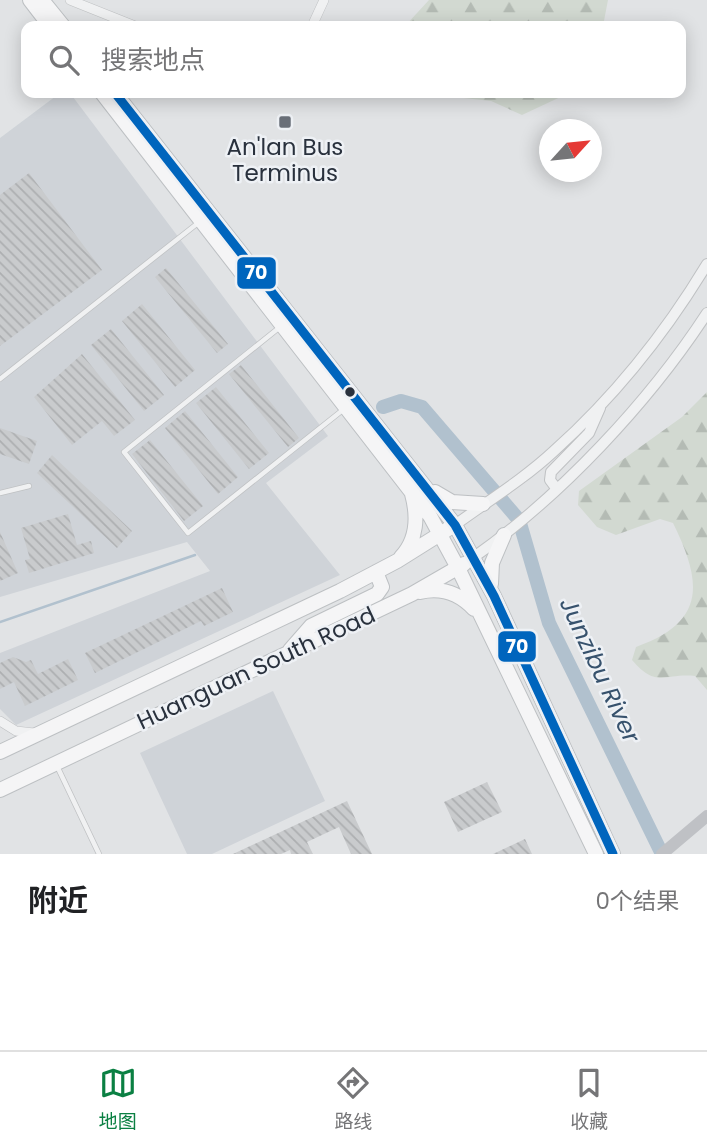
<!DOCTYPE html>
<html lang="zh">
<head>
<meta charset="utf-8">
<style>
	:root { --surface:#fff; --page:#f6f6f6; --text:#202124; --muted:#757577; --line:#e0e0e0; --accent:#0b8043 }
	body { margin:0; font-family:Poppins,"Noto Sans SC",sans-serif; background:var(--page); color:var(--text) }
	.compass { position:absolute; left:539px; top:119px; width:63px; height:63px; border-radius:50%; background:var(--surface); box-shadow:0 4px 18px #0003; rotate:63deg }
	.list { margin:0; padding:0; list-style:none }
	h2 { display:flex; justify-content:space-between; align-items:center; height:91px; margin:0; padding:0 28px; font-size:30px }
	h2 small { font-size:23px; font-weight:400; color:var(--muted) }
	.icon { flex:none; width:38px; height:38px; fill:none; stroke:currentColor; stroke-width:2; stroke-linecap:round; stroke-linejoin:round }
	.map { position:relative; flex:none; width:707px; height:854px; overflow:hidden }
	.search { position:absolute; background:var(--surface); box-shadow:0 4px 18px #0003; left:21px; right:21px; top:21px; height:77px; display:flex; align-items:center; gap:18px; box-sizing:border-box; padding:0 24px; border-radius:14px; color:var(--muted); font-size:26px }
	.sheet { height:196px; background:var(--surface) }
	nav { display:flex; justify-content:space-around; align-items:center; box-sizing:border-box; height:98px; border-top:2px solid var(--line); background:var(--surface); font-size:19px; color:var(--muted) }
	nav a { display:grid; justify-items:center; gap:4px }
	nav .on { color:var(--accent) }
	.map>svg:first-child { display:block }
	.built { fill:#cfd3d8 }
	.forest { fill:url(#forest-firs) }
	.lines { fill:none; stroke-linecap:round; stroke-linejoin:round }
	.stream { stroke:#b1c1ce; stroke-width:2.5 }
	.river { stroke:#b1c1ce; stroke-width:14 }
	.building { fill:url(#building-back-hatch) }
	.service-casing { stroke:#bfc1c3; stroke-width:6 }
	.minor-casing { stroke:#bfc1c3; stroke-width:10 }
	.tertiary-casing { stroke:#bfc1c3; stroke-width:12 }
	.primary-casing { stroke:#bdc0c3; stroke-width:16 }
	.service { stroke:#f0f1f2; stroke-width:4.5 }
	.minor { stroke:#f0f1f2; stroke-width:9 }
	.tertiary { stroke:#f0f1f2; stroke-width:10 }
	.secondary { stroke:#bfc1c5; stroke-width:12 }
	.primary { stroke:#f5f5f6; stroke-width:14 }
	.bus-1-casing { stroke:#eef1f5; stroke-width:14 }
	.bus-1 { stroke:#0065bd; stroke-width:9 }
	.poi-dot { fill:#696f78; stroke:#eef1f5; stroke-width:2.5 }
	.bus-dot { fill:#29313d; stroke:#eef1f5; stroke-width:2.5 }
	.labels { text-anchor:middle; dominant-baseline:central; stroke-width:5; stroke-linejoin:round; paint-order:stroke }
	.poi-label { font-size:23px; fill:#29313d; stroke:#eef1f5 }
	.street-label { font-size:23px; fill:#29313d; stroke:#eef1f5 }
	.water-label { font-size:24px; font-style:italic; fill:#37526d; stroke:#eef1f5 }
	.line-badge { stroke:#eef1f5; stroke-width:2.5 }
	.badge-label { font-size:19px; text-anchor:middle; font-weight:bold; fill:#fff }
</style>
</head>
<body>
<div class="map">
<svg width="707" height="854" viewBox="0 0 707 854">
	<defs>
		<pattern id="forest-firs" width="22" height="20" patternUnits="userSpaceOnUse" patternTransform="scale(1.75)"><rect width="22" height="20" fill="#d2d9d1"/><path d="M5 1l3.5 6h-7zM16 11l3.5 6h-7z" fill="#b4bbb4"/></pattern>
		<pattern id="building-back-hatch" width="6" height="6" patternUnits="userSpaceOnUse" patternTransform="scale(1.75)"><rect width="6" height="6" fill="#c9cbcd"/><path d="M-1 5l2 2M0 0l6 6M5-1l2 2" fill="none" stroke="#adafb1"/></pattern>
	</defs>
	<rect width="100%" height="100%" fill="#e1e3e5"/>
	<path class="built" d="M60,93H70L328,436L266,483L340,575L16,725L0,709V653L210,571L187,542L0,597V138Z
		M273,691L325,801L212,854H187L140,753Z"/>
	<path class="forest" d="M429,0H608L603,26H405Z
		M418,93H569L522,115L491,101Z
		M707,392V690L695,676C664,673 657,689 632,660L636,647C707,622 702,582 673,523L660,519L616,535L597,527L578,505L579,491L682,417Z"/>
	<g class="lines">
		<path class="stream" d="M0,622L195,555"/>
		<path class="river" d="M383,407L401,401L422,407L519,520L549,623L662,854"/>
	</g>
	<path class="building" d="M29,173L102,270L0,346V195Z
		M166,268L228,344L217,353L155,277Z
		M142,304L195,370L175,387L122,321Z
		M111,329L164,395L144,411L91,345Z
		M82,354L135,420L114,436L102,421L72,445L34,397Z
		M241,365L299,438L288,447L229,374Z
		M216,387L269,453L249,469L196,403Z
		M185,411L238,477L218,494L165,428Z
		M0,428L37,441L29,464L0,454Z
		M150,440L203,506L184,521L132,454Z
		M52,455L132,531L117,548L37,473Z
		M68,514L77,545L91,541L94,553L29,573L25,560L30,559L21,528Z
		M0,532L18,573L0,581Z
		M222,588L233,612L204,626L201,621L95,673L85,653Z
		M13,657L26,662L31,660L38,674L68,659L78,680L25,706L14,682L0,689V663Z
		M487,782L502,812L458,832L444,802Z
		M347,801L372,854H351L339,827L307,842L313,854H291L290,850L281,854H233Z
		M525,839L532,854H493Z"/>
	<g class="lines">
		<defs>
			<path id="service" d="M280,327L124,452L188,533L344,409
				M0,379L198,223
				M0,493L29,486
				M57,766L99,854"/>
			<path id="minor" d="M70,0L135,26
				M312,26L324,0
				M0,721L16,731L34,733"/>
			<path id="tertiary" d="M556,488L550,480L551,472L589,433L600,408
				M455,525C488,501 524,479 554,451C613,398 666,332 707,264
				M474,557C561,496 649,402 707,313"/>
			<path id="primary" d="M30,0L50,26
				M42,0L63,26
				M102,93L430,516L458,568L596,854
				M115,93L455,525L494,596L613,854
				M435,492L452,502L483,504
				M401,557C417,540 418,516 412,494
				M491,584L492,563L504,535
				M420,592C441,587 459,593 474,609
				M290,650L311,626L377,594L382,587L376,572
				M0,752L340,591L397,561L448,529
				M0,790L412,594L464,564"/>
		</defs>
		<use href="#service" class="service-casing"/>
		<use href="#minor" class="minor-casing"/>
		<use href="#tertiary" class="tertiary-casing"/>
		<use href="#primary" class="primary-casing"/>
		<use href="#service" class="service"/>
		<use href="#minor" class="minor"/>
		<use href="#tertiary" class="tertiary"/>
		<path class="secondary" d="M662,854L707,816"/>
		<use href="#primary" class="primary"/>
		<defs>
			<path id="bus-1" d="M115,93L455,525L494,596L613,854"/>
		</defs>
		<use href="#bus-1" class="bus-1-casing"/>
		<use href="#bus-1" class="bus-1"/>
	</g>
	<rect class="poi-dot" x="278" y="115" width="14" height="14" rx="3.5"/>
	<circle class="bus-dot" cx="350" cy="392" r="6"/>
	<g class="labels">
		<g class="poi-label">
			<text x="285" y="147">An'lan Bus<tspan x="285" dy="26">Terminus</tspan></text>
		</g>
		<g class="street-label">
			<text transform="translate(256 668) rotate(-25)">Huanguan South Road</text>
		</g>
		<g class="water-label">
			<text transform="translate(600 670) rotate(65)">Junzibu River</text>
		</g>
	</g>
	<g class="line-badge">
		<rect x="236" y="256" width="41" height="34" rx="7" fill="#0065bd"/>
		<rect x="497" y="630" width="40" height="33" rx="7" fill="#0065bd"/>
	</g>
	<g class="badge-label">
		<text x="256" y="279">70</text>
		<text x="517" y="653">70</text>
	</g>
</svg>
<svg class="compass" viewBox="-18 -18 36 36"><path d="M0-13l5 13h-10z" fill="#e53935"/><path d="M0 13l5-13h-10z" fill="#757577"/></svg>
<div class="search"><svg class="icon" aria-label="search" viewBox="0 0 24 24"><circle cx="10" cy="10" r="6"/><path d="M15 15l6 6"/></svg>搜索地点</div>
</div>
<section class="sheet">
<h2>附近<small>0个结果</small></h2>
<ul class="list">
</ul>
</section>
<nav>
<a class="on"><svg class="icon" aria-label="map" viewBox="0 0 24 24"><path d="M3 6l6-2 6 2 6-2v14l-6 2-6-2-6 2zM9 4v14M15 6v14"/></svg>地图</a>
<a><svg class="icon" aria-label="directions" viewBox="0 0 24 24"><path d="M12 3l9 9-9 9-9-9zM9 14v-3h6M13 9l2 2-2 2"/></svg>路线</a>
<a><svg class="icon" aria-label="saved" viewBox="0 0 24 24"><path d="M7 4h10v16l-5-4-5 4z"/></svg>收藏</a>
</nav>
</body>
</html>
